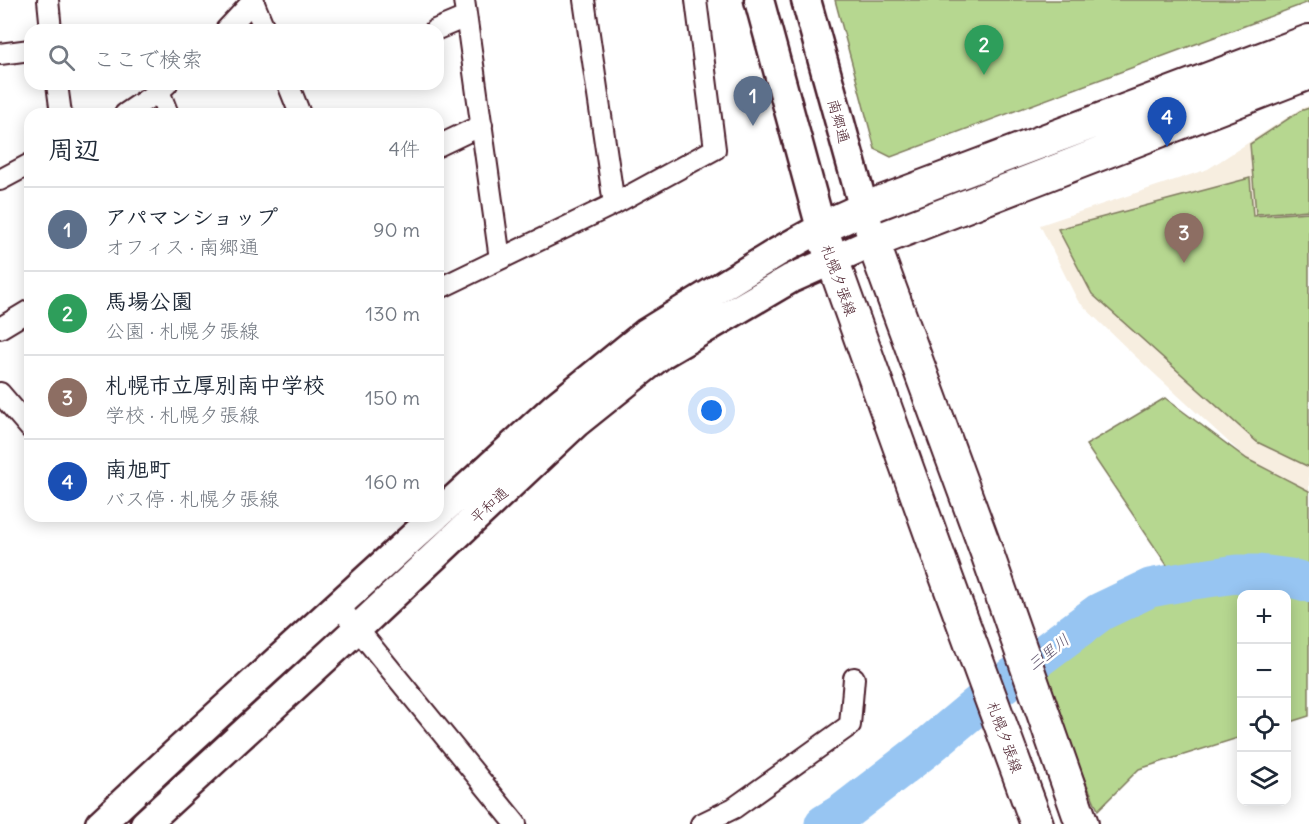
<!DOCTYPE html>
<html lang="ja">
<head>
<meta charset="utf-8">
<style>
	:root { --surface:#fff; --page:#f6f6f7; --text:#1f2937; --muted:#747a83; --line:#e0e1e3; --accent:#1f6fb2 }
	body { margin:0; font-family:Delius,"Klee One",sans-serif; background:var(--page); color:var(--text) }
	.controls { position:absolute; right:18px; bottom:18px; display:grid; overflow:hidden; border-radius:12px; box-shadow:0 3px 15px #0003 }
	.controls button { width:54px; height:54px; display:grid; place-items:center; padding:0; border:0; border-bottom:2px solid var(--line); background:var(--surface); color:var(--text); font:30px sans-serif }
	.you { position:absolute; left:712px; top:411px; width:21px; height:21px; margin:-15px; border:4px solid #fff; border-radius:50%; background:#1a73e8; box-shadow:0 0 0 9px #1a73e833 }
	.badge { display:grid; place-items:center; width:39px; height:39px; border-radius:50%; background:var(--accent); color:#fff; font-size:20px; font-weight:700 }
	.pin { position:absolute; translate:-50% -50px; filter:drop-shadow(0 2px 3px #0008) }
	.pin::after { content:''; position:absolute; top:32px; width:21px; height:18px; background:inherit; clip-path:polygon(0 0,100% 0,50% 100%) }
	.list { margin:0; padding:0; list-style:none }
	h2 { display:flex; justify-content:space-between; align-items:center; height:78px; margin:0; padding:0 24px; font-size:26px }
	h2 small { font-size:20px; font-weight:400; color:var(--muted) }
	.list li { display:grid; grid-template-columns:39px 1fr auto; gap:18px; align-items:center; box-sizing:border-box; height:84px; padding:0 24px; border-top:2px solid var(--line) }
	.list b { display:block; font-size:22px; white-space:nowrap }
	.list p { margin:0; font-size:20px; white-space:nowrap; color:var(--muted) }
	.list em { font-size:20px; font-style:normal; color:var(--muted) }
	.icon { flex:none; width:33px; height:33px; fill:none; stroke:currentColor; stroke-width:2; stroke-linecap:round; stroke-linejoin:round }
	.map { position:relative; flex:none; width:1309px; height:824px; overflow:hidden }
	.search { position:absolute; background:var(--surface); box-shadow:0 3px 15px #0003; left:24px; top:24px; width:420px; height:66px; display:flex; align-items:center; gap:15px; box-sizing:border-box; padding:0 21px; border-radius:18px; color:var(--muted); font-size:22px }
	.panel { position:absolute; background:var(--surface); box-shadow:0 3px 15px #0003; left:24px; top:108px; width:420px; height:414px; border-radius:18px }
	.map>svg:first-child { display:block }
	.built { fill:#f7eee0 }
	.green { fill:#b6d790; stroke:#807b5e; stroke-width:1.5 }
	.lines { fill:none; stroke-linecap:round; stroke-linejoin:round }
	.river { stroke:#97c5f2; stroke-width:39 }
	.street-casing { stroke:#4a1f2b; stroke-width:24 }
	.secondary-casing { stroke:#4a1f2b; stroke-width:33 }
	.primary-casing { stroke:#4a1f2b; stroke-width:36 }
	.street { stroke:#fff; stroke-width:20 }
	.secondary { stroke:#fff; stroke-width:28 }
	.primary { stroke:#fff; stroke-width:32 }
	.labels { text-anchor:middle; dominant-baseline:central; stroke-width:5; stroke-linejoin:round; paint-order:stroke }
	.street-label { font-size:15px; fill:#4a1f2b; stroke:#fff }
	.water-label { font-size:16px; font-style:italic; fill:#655971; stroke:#fff }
</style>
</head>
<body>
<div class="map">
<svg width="1309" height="824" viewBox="0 0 1309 824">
	<rect width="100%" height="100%" fill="#fff"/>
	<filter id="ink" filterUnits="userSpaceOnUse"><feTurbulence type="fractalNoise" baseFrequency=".0167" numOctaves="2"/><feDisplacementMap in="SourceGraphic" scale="12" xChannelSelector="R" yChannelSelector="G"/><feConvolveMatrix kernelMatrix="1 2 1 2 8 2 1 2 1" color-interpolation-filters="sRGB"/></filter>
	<g filter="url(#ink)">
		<path class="built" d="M1309,106V491L1247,459L1134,355L1078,301L1040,225L1208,169L1300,109Z"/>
		<path class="green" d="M835,0H1309V2L891,157L875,149Z
			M1309,108V210L1256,214L1250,144L1300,111Z
			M1250,178L1253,216L1309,212V467L1257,442L1092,294L1058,229Z
			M1165,398L1247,459L1309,491V716L1287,723L1286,594H1242L1241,737L1139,769L1098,810L1037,669L1173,574L1086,445Z"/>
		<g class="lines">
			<path class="river" d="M824,824L845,811L924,750L998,688L1100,612L1150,588L1187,581L1237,574H1259L1291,578L1309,583"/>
			<defs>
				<path id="street" d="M48,0L51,30
					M464,0L500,259
					M584,0L614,204
					M253,1L265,30
					M226,30L254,0
					M435,30L466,17
					M0,54L30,50
					M57,84L61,114
					M288,84L300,114
					M159,91L168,114
					M125,114L159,91L167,84
					M438,146L482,125
					M0,180L30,164
					M438,289L614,204L715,149L696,0
					M0,328L30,310
					M0,393L30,428
					M338,605L516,824
					M701,824L734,808L850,725L854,678"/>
				<path id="secondary" d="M438,514L556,406L646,333L776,253L821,228L759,0
					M100,824L175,754L436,516
					M145,824L357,629L576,423L662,354L790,279L873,242L806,0"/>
				<path id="primary" d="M1037,824L944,571L821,228L863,209L1309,41
					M1082,824L987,553L873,242L1309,73"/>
			</defs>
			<use href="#street" class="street-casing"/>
			<use href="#secondary" class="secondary-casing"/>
			<use href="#primary" class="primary-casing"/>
			<use href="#street" class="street"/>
			<use href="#secondary" class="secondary"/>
			<use href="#primary" class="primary"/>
		</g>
	</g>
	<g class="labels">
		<g class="street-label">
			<text transform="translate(839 121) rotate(75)">南郷通</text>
			<text transform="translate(839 280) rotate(70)">札幌夕張線</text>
			<text transform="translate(489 505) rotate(-43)">平和通</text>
			<text transform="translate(1005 737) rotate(70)">札幌夕張線</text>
		</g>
		<g class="water-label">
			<text transform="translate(1048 652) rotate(-38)">三里川</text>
		</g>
	</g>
</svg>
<div class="controls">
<button>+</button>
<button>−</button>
<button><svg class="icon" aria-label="locate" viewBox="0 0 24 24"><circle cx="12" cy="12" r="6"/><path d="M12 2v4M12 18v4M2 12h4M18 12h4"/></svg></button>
<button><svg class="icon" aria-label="layers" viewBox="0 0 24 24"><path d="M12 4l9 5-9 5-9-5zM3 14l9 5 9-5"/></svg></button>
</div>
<div class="you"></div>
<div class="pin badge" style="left:753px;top:126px;background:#5c6f8a">1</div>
<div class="pin badge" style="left:984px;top:75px;background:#2e9e5b">2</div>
<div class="pin badge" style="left:1184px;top:263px;background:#8d6e63">3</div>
<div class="pin badge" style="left:1167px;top:147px;background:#1a4fb4">4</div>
<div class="search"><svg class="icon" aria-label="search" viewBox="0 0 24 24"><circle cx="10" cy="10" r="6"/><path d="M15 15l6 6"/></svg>ここで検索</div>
<section class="panel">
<h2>周辺<small>4件</small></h2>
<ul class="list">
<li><span class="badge" style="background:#5c6f8a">1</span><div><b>アパマンショップ</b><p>オフィス · 南郷通</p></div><em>90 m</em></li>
<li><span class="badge" style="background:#2e9e5b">2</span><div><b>馬場公園</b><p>公園 · 札幌夕張線</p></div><em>130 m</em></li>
<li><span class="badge" style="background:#8d6e63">3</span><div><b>札幌市立厚別南中学校</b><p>学校 · 札幌夕張線</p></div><em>150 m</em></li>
<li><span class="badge" style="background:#1a4fb4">4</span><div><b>南旭町</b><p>バス停 · 札幌夕張線</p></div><em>160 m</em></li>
</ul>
</section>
</div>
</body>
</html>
